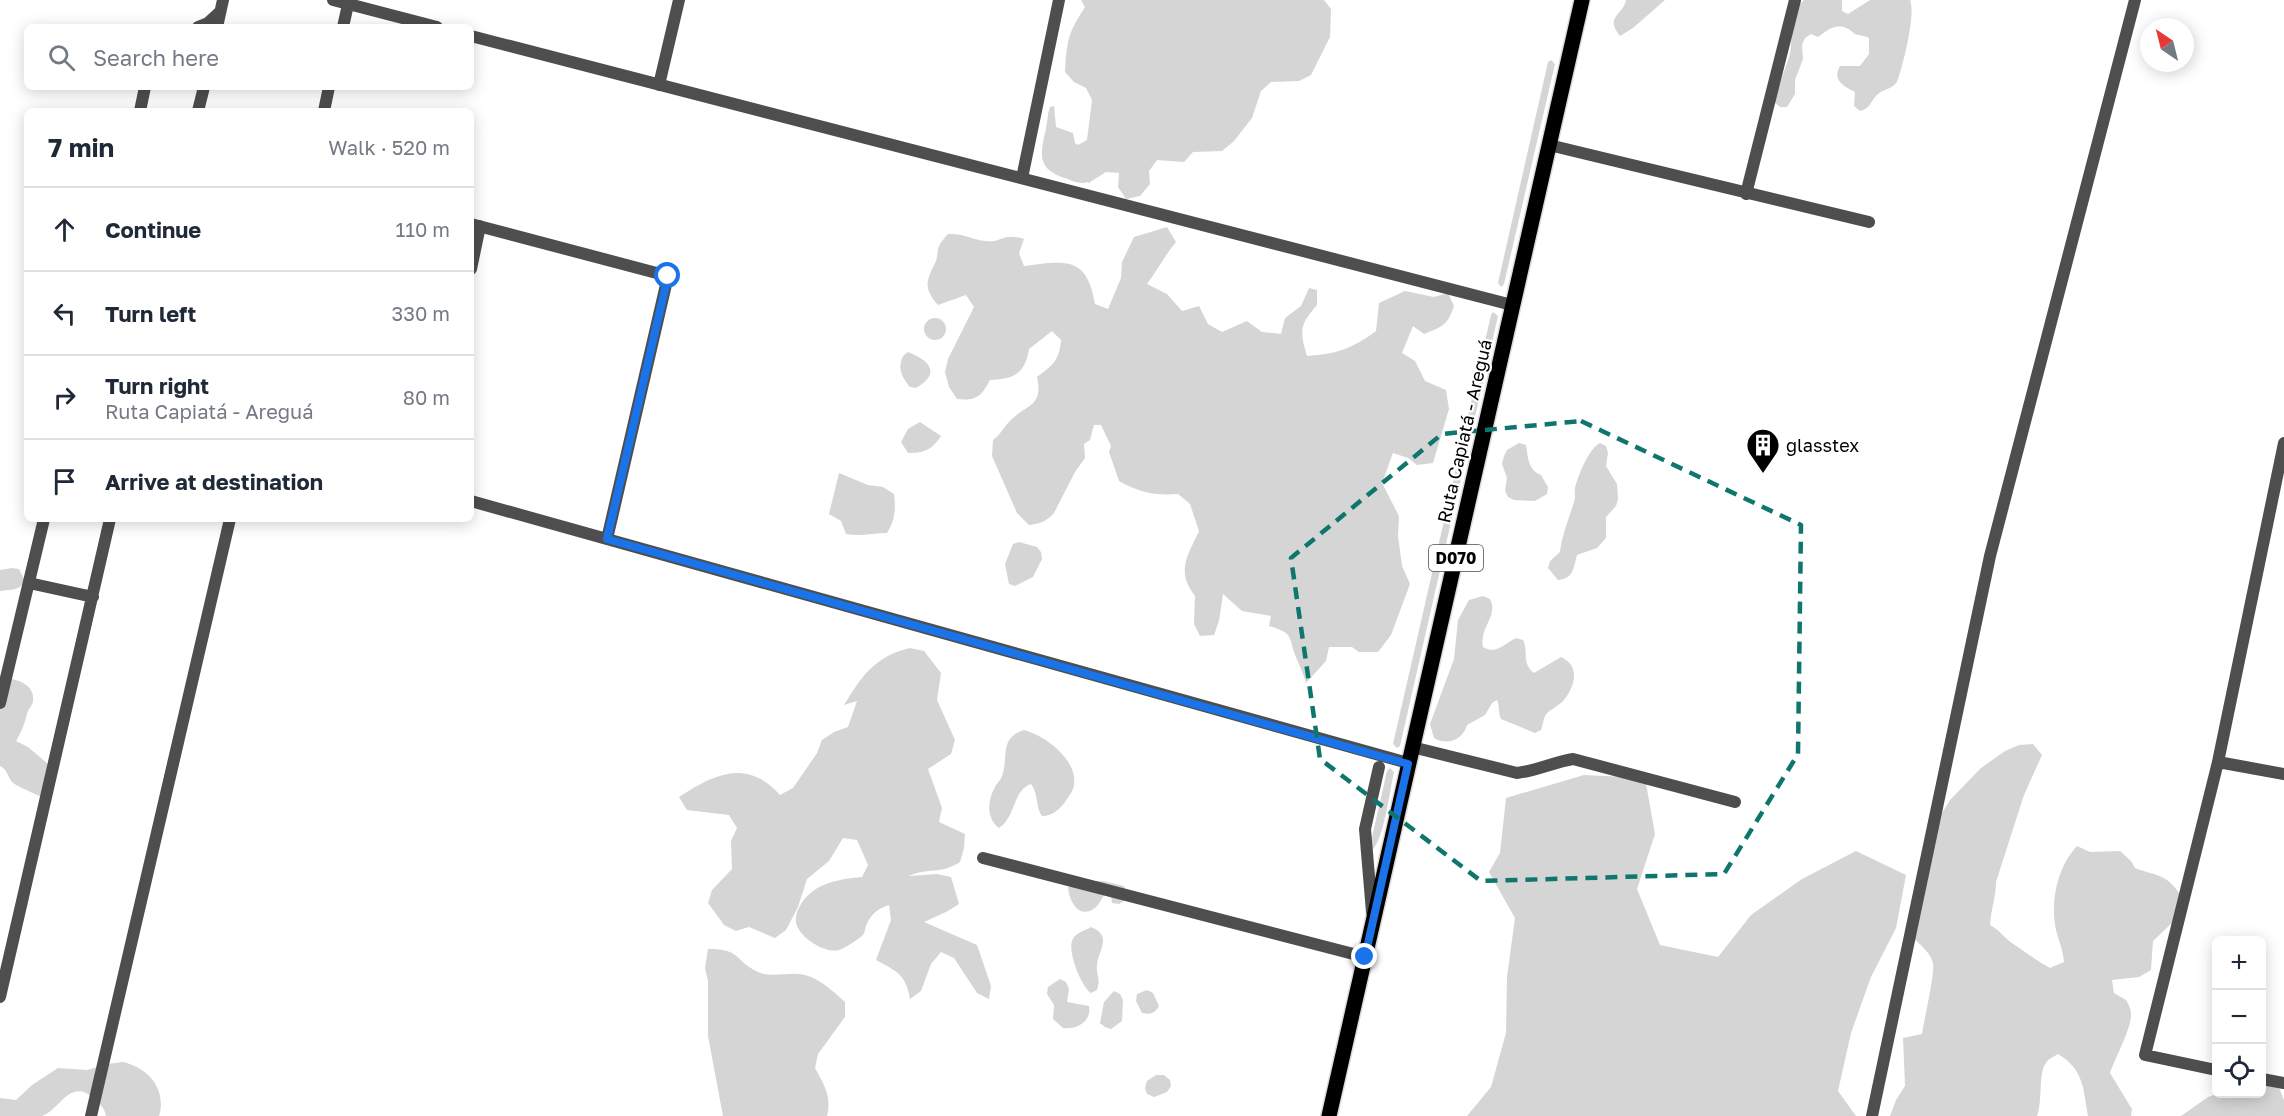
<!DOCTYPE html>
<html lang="en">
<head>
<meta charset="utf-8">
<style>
	:root { --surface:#fff; --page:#f2f2f3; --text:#1f2937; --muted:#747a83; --line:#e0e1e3 }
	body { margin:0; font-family:"Golos Text",sans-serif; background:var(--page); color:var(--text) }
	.controls { position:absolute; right:18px; bottom:18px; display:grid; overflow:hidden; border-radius:9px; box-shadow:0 3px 15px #0003 }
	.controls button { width:54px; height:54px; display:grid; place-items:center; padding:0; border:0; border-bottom:2px solid var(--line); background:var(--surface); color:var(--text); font:30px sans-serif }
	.compass { position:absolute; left:2140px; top:18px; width:54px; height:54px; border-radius:50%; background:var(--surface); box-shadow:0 3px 15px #0003; rotate:325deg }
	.stop { position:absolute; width:18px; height:18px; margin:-14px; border:4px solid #1a73e8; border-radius:50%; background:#fff }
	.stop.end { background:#1a73e8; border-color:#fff; box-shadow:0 2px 6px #0008 }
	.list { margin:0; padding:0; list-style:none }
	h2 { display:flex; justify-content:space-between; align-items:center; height:78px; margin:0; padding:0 24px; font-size:26px }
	h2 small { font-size:20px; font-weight:400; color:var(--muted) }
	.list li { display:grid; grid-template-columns:39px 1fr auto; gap:18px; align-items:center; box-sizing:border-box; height:84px; padding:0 24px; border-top:2px solid var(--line) }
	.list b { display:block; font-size:22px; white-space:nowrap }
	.list p { margin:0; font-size:20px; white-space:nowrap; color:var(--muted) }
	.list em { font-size:20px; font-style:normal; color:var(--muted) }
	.icon { flex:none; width:33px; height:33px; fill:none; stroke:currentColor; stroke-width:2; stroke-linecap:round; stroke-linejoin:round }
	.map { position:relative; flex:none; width:2284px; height:1116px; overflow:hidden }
	.search { position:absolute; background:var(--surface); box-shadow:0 3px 15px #0003; left:24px; top:24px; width:450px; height:66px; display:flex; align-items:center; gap:15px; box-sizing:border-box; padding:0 21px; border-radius:9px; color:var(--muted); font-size:22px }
	.panel { position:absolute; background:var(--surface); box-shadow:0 3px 15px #0003; left:24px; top:108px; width:450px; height:414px; border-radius:9px }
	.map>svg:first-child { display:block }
	.green { fill:#d5d5d5 }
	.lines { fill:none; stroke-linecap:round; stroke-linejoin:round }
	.primary-casing { stroke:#dbdbdb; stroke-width:18 }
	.street { stroke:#4e4e4e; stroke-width:12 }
	.primary { stroke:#000; stroke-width:15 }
	.route { stroke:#1a73e8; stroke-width:8 }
	.marked { fill:none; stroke:#0f766e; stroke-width:4.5; stroke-dasharray:12 8; stroke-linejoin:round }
	.labels { text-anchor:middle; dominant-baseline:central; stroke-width:4.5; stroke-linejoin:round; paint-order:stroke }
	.shield { fill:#fff; stroke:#4c4c4c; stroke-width:1.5 }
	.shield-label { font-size:16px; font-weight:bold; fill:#000 }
	.street-label { font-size:18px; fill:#000; stroke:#fff }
	.poi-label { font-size:18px; fill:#000; stroke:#fff; text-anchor:start }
</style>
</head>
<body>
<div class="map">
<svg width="2284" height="1116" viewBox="0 0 2284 1116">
	<rect width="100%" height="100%" fill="#fff"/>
	<path class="green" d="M1081,0H1324L1331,9L1330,37L1311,75L1299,81L1271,82L1261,91L1252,118L1234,141L1222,151L1193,152L1184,162L1157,160L1149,171L1150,184L1140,196L1126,199L1118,187L1119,173L1106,172L1090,182V184L1088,182C1080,185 1073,181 1065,178C1028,166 1046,144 1048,114L1050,107L1054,106L1056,127L1073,133L1075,143L1078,145L1087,140L1092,100L1086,88L1074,82L1065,72C1067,40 1068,33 1085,7Z
		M1626,0H1665L1633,28L1620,36C1604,16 1623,16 1626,0Z
		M1804,0H1842V11L1848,14L1870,0H1910C1916,14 1903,66 1897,82C1891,90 1883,89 1877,95C1870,102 1871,108 1860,111L1854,106L1855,92C1843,86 1832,80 1840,66H1860L1869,54V38C1864,35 1860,36 1855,34C1852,32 1850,29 1846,28C1835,23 1826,31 1818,37L1811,34L1805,38L1802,45L1803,59L1795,80V94L1787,107H1780L1774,102C1778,86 1784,73 1789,57C1795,38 1785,15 1804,0Z
		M1551,60L1555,64L1504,284L1501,287L1498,283L1548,62Z
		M1167,227L1176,242C1165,255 1157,271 1147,284L1167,294L1182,311L1199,306L1208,324L1222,332L1247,321L1262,332L1281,334L1285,318L1301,306L1309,288L1317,290V305C1300,325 1299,329 1307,356C1336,354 1352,349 1376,331L1379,303L1405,291L1434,297L1448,293L1454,306C1448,325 1442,327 1424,334L1413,326L1402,353L1415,361L1425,381L1446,390L1449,409L1433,463L1417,465L1408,458L1393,453L1382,483L1399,516L1398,536L1402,566L1410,584L1391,635L1378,652H1359L1352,647H1329L1326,661L1306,683C1303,673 1299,664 1295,655C1288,634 1293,634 1269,626L1271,616L1242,611L1223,594L1219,621L1214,635L1200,636L1194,624L1195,596C1176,571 1187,557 1199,531L1190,504L1178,494C1156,496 1138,492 1119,481L1109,452L1111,446L1101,425H1094L1090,440L1084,444L1085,458L1075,472L1054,513C1047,521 1040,524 1029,525L1017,513L992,456L993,440C1000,435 1003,428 1009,422C1025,404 1044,408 1037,377C1053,365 1059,361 1061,340L1052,331L1029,349C1025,374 1014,379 990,380C981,397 976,401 957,399L949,387L945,372L948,359L974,307L966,295L938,305C922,287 927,280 936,261C938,256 937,250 939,246C941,242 945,237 948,234C965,233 972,240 986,241C1002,243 1002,232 1024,239L1019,253L1024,266C1068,260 1087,257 1095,304L1108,309L1121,278L1122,262L1134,237Z
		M1493,312L1498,316L1400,746L1397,748L1393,744L1491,315Z
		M924 329a11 11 0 1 1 22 0a11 11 0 1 1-22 0Z
		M908,352C929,360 942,373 916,388L910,387C902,377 897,369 903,356Z
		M920,422L941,436C932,450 924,453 908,453L901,442L908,429Z
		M1519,443L1526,445C1528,457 1528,470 1541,475L1548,487L1547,494L1535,501L1514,500L1508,497L1505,491L1507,478L1502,464L1504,456L1507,450Z
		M1600,443L1606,446L1608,453L1606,466L1617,484L1618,499L1616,506L1606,517V538L1597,548L1577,555C1573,569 1574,578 1558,580L1548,568L1550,561L1560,552C1562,534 1569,519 1574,502C1576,497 1574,493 1575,488C1578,476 1589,448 1600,443Z
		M839,473L868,485L883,487L894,494C896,510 895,520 887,533C873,533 860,537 846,534L841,521L829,514Z
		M1019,542L1037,547L1041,552L1042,559L1033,577L1015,586L1009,584L1005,564L1013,544Z
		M12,568L19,569L25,581C18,592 10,589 0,591V570Z
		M1483,596L1490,599C1499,616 1479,627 1483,647C1496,655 1504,644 1516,638L1523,640C1529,652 1521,663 1534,673L1561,657C1581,666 1575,687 1563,701C1559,706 1548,710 1545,716C1543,720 1543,725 1541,730L1535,733L1501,719C1498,713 1500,707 1497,700L1492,703L1485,715L1467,725C1463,740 1447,746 1434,738L1430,724L1454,659L1458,620L1469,600Z
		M910,648L924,651L941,673L937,700L955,740L951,754L928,769L942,808L939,822L965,834L964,848L960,862C940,875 928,867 909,876L937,874L951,877L959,904L948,911L924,922L977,945L991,986L989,999L977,993L954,958L941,952L931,964L921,991L910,999C906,974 896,971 876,960L891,920L889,905C877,909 871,914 866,926C865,929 865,932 863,935C859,939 845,948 839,950C825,954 798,937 796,922C795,915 798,909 801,904C814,883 839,879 862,877L868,865L857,840L843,838L829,861L807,879L798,907L786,930L775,938L749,927L736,931L724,925L708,903L712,890L732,869L731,841L737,828L729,815L687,810L679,797C714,774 747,758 780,795L793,788L817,753L822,740L834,732L848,727L857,701L844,705C862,676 875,656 910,648Z
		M7,678C19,680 35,685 33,701C33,705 28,709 27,714C24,725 22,731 16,741L28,747L48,764L43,797C37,795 16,786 12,782C7,776 8,770 0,766V688Z
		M1024,730C1046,736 1078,760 1074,785C1073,792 1068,797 1065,802C1059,810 1052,816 1042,816C1035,806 1039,795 1031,784C1012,791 1016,817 999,828C985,817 988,799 996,785C999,781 1002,778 1003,773C1008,754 1000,738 1024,730Z
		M2033,744L2042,755L2024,795L1996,882C1996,897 1991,909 1990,925C2001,931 2003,937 2012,943C2025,952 2037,961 2050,968L2064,962C2063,950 2059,942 2056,930C2050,902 2057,867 2077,846L2090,852L2120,851L2131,861L2135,868C2156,876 2168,874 2181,896L2173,922L2153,941L2151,970L2139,977L2112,980L2114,993L2126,1000C2128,1003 2131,1009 2131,1013C2132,1028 2115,1058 2110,1073L2132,1109L2131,1116H2088C2083,1088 2084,1070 2058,1054C2055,1056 2048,1059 2046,1063C2038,1072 2043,1101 2037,1116H1890L1896,1100L1905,1086L1903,1038L1922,1034C1924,1020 1935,974 1933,963C1931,954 1922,946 1915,940L1914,928L1934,826L1950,800L1981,768L2005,751L2019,745Z
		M1390,768L1394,772C1390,789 1384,840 1372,850V837L1387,771Z
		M1584,775L1645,778L1655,834L1637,889L1660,945L1718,957L1751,915L1802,879L1856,851L1906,875L1896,928L1871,977L1851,1033L1838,1091L1856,1116H1467L1491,1087L1506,1033L1507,977L1515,918L1489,872L1500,853L1506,798Z
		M1081,881H1103L1124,886L1127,893L1125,900L1119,904L1112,903L1111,896L1106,893C1102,897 1100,904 1095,908C1079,920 1069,901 1068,887Z
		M1091,927C1114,936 1097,952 1097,966C1096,976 1101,977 1097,990L1091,993C1081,986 1068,953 1072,941C1074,933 1085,931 1091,927Z
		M708,949C741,949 733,959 756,971C769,978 784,973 798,974C816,975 832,990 845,1002V1017L818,1054L815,1068C824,1085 832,1096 827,1116H723L708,1036V981L705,968Z
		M1060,979L1066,982L1069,989L1067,1002L1089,1006C1092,1021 1077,1030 1063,1028L1053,1019L1054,1005L1047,994L1048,987Z
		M1147,990L1153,993L1159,1006C1155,1013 1151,1015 1142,1013L1136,1001L1137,994Z
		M1114,991L1120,994L1123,1000L1122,1021L1111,1029L1105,1027L1100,1023L1104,1002Z
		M123,1062C149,1068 167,1090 159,1116H106C105,1108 99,1103 93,1098C70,1077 59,1111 42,1116C32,1116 11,1116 0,1116V1098L16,1100L32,1085L58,1068L87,1070L108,1064Z
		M1156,1075H1164L1170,1080L1171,1086L1167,1092L1154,1097L1147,1094L1145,1088L1147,1081Z
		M2275,1078L2284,1100V1116H2181L2208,1097L2217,1094H2262V1081Z"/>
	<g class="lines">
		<defs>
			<path id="primary" d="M1329,1116L1582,0"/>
		</defs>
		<use href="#primary" class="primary-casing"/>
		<path class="street" d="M333,0L437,27
			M198,27L208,23L220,12
			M217,27L223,0
			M343,27L349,0
			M471,36L1512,305
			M659,85L679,0
			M140,111L145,87
			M198,111L204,87
			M324,111L329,87
			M1549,145L1869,222
			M1022,178L1059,0
			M1746,194L1795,0
			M471,224L668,276L607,539
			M471,269L480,226
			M471,501L1408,763
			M29,583L93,597
			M0,703L44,519
			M1412,747L1517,773C1536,771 1554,762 1573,759L1735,802
			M2218,762L2284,774
			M983,858L1365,957
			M1372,912L1365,829L1379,767
			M0,997L110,519
			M2216,1070L2145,1055L2218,762L2284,443
			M2262,1079L2284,1083
			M91,1116L230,519
			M1872,1116L1990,556L2135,0"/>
		<use href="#primary" class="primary"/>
	</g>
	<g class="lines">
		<path class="route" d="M668,276L607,539L1408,764L1365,957"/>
	</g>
	<path class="marked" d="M1581,421L1801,525L1798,754L1724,874L1481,881L1320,759L1291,558L1442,434Z"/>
	<defs>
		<symbol id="building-pin" viewBox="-11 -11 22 30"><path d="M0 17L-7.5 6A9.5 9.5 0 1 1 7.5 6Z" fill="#000" stroke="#fff"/><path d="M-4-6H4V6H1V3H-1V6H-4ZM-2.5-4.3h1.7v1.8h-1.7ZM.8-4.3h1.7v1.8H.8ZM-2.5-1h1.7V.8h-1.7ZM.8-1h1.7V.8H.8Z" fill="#fff"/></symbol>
	</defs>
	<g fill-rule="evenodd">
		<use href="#building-pin" x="1744" y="426" width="38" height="52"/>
	</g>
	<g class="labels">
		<rect class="shield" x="1429" y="545" width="54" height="26" rx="4.5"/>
		<g class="shield-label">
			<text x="1456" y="558">D070</text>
		</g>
		<g class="street-label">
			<text transform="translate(1464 431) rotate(-77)">Ruta Capiatá - Areguá</text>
		</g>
		<g class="poi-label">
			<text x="1786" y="445">glasstex</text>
		</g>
	</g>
</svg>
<div class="controls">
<button>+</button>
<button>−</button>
<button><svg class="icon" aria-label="locate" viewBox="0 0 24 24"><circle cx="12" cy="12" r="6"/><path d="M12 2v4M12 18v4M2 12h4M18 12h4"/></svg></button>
</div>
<svg class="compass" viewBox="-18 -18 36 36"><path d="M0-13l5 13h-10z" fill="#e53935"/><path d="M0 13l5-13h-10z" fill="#747a83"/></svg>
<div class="stop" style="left:668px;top:276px"></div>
<div class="stop end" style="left:1365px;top:957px"></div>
<div class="search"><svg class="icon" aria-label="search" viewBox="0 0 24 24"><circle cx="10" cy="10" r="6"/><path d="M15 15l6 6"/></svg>Search here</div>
<section class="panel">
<h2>7 min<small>Walk · 520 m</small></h2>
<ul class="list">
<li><svg class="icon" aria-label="ahead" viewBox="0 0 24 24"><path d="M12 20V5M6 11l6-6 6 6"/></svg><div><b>Continue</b></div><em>110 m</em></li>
<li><svg class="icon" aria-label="left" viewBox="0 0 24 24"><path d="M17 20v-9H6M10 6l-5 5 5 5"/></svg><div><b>Turn left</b></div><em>330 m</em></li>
<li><svg class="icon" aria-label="right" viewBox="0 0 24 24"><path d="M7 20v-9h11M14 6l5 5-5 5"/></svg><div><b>Turn right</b><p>Ruta Capiatá - Areguá</p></div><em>80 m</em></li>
<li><svg class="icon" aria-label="arrive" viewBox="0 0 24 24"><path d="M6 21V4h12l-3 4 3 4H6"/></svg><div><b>Arrive at destination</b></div></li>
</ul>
</section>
</div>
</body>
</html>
